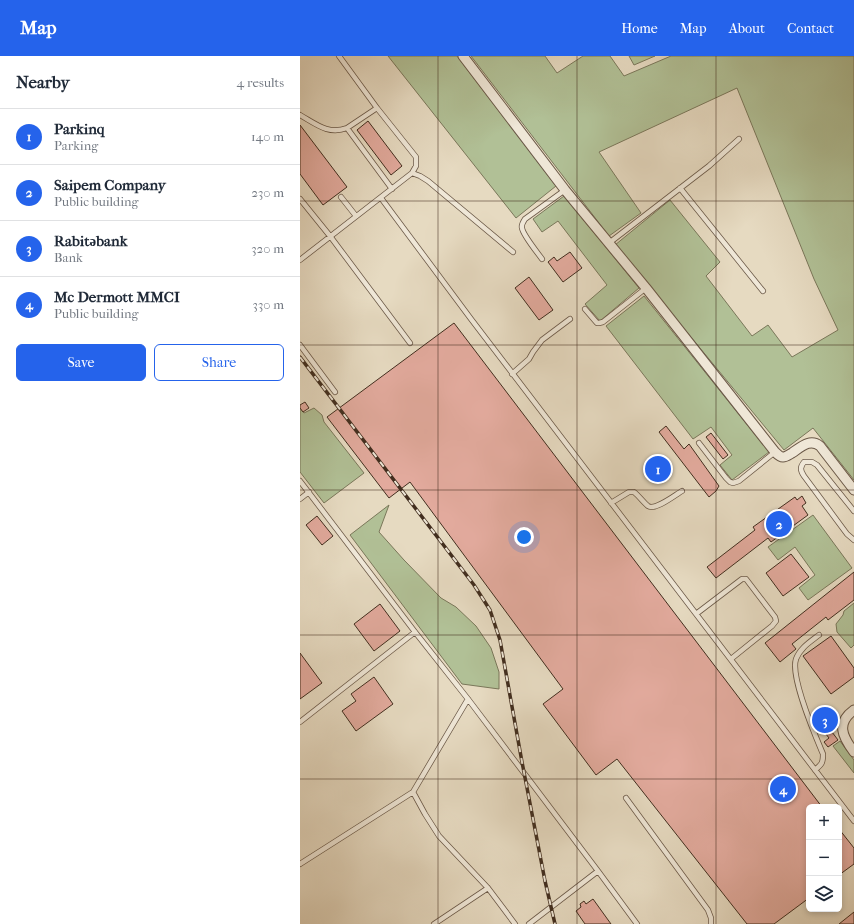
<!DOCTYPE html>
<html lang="en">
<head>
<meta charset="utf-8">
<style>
	:root { --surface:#fff; --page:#f2f2f3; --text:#1f2937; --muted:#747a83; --line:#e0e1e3; --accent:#2563eb }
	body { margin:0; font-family:"IM FELL French Canon",serif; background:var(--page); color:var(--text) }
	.controls { position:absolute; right:12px; bottom:12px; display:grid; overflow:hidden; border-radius:6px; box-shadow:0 2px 6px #0003 }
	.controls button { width:36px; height:36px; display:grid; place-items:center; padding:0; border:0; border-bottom:1px solid var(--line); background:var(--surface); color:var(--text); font:20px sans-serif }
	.you { position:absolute; left:224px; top:481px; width:14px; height:14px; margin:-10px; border:3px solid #fff; border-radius:50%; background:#1a73e8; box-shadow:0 0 0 6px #1a73e833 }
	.badge { display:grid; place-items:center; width:26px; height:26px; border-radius:50%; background:var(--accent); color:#fff; font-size:13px; font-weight:700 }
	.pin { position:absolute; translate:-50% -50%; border:2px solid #fff; box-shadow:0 1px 4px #0006 }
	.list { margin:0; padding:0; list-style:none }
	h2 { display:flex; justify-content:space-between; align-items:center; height:52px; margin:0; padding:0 16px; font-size:17px }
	h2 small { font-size:13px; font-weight:400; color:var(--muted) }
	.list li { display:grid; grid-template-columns:26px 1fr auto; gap:12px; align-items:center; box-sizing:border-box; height:56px; padding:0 16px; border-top:1px solid var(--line) }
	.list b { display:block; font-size:15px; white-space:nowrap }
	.list p { margin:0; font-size:13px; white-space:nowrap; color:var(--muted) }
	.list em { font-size:13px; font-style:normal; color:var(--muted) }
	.actions { display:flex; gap:8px; padding:12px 16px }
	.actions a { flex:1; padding:9px 0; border:1px solid var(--accent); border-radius:6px; text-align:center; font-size:14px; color:var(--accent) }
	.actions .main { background:var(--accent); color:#fff }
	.icon { flex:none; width:22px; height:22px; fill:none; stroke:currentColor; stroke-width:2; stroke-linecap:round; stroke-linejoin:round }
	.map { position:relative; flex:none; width:554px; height:868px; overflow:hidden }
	header { display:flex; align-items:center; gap:24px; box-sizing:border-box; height:56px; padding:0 20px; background:var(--accent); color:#fff }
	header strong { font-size:19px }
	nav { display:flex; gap:22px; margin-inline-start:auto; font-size:14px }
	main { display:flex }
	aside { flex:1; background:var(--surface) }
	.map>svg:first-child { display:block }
	.green { fill:#b1c096; stroke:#7a775a }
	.building { fill:#e2aa9d; stroke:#422e1f }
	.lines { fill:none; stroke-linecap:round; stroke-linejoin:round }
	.lane-casing { stroke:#6b5948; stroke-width:6 }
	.street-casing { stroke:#6b5948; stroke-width:11 }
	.lane { stroke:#efe7d7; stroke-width:4.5 }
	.street { stroke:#efe7d7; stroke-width:9 }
	.rail-casing { stroke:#422e1f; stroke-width:3.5 }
	.rail { stroke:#efe7d7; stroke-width:2; stroke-dasharray:6; stroke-linecap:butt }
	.grid { fill:none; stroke:#422e1f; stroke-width:1; stroke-opacity:0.55 }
</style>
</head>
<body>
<header>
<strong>Map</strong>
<nav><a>Home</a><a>Map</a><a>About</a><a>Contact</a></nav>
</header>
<main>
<aside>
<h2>Nearby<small>4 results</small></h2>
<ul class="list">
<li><span class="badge">1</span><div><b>Parkinq</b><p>Parking</p></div><em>140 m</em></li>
<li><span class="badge">2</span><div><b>Saipem Company</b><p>Public building</p></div><em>230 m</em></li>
<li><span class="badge">3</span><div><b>Rabitəbank</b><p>Bank</p></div><em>320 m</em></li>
<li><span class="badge">4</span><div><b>Mc Dermott MMCI</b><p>Public building</p></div><em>330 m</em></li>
</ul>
<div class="actions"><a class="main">Save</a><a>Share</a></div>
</aside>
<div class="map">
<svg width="554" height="868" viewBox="0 0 554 868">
	<rect width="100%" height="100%" fill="#e6dac1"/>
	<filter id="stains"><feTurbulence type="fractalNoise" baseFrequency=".005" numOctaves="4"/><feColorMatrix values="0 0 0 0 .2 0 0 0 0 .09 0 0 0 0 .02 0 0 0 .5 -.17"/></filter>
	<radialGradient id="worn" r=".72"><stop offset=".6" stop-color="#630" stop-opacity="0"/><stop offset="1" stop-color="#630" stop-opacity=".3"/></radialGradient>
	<path class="green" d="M88,0H157L256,130L216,162Z
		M171,0H245L257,17L283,0H310L324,20L371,0H554V424L513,372L484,394L315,189L370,144L420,206L406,220L452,280L468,269L492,301L538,274L514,223L437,32L299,96L341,157L309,180Z
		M329,0H355L334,9Z
		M264,140L339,232L300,265L285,248L307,229L258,165L242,176L233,163Z
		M344,240L469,396L432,424L420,409L432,399L411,371L393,383L306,270Z
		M0,352L4,357L14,352L22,359L24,366L64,417L24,447L0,416Z
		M89,449L79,476L104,504L141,542L156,551L176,570L191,592L199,616V633L162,628L50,479Z
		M513,459L552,512L508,544L499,532L515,519L495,491L478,504L468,491Z
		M554,547V589L551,592L537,576L536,568L543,559L544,555Z
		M540,685L554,704V717L533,690Z"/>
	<path class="building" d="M68,65L102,110L91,119L57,74Z
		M0,69L47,131L23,149L0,118Z
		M270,196L282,212L263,226L248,206L254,201L257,205Z
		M229,221L253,254L239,264L215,232Z
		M154,267L522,751H509V842L474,868H447L317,703L296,719L243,648L263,633L110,426L89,442L27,361Z
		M5,346L9,352L3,356L0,352V349Z
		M366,370L384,393L389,388L419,430L416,435L409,441L359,376Z
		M411,377L428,399L423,403L406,381Z
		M502,440L506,447L502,450L508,459L471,486L468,482L416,522L407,511L455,474L453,471L495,441L497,444Z
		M17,460L33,480L22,489L6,469Z
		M491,498L509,521L483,540L466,517Z
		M554,516V544L528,564L526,561L492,588L496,593L480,606L465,587Z
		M80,548L100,575L74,595L54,568Z
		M531,580L554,612V621L531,638L503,600Z
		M0,597L22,627L0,643Z
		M74,621L93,648L56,675L42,655L56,645L51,638Z
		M527,657L532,664L526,668L538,684L528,691L524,686L529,682L516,665Z
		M539,773L554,792V808L539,819Z
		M293,843L311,868H285L276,855L281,851L280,848L284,845L286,848Z
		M554,856V868H539Z"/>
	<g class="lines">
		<defs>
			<path id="lane" d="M77,52L47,72L92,133
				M0,59C16,68 28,79 47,72
				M112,117L120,120L128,125L213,196
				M380,132L463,235
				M41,141L56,160
				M81,142L171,263L554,765
				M0,143L30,180L110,287
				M309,187L409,110L439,83
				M242,203C237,196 223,179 222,172C221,169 223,166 225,163L265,134
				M0,204L112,117L116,110V101L77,52L39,0
				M285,253L297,267H299L303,266L346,232
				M0,289L35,336
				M212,318L229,303L233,296L242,284L270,263
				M399,387L426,422L430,426L433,427L439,425L475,396
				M0,425L115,576L168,643L298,815L337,868
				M0,443L9,436
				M311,447L329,436H334C339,440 344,447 348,450C355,455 375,439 382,435
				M554,455L517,409L512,406H504C500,411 500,414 504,420L547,478L554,484
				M396,558L442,523H446L475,561L476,565L472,570L431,603
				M168,643L113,736L125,758L139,780L188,832L215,868
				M0,666L115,576
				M515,714C522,708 523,707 523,698C515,679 490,621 496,603C500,592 510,586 519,579
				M326,742L408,854L411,862V868
				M0,808L113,736
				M134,868L188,832
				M229,868L298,815"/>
			<path id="street" d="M163,0L265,134L346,232L475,396C477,398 480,401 483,401C486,401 490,398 492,397C501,391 510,382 520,390L554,434
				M554,654C536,667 542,680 554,696"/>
		</defs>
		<use href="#lane" class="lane-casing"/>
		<use href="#street" class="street-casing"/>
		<use href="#lane" class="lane"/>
		<use href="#street" class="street"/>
		<defs>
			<path id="rail" d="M0,301L174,529L190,554L200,584L222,706L245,825L255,868"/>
		</defs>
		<use href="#rail" class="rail-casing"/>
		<use href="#rail" class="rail"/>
	</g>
	<path class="grid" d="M138,0V868M277,0V868M416,0V868M0,145H554M0,289H554M0,434H554M0,579H554M0,723H554"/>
	<rect width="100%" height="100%" filter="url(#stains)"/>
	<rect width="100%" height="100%" fill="url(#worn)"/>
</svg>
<div class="controls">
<button>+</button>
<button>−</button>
<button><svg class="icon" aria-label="layers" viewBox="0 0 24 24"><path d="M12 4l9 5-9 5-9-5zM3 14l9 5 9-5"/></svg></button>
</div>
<div class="you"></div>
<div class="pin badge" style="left:358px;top:413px">1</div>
<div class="pin badge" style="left:479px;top:468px">2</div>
<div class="pin badge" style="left:525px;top:664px">3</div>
<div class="pin badge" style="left:483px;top:733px">4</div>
</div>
</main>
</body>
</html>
